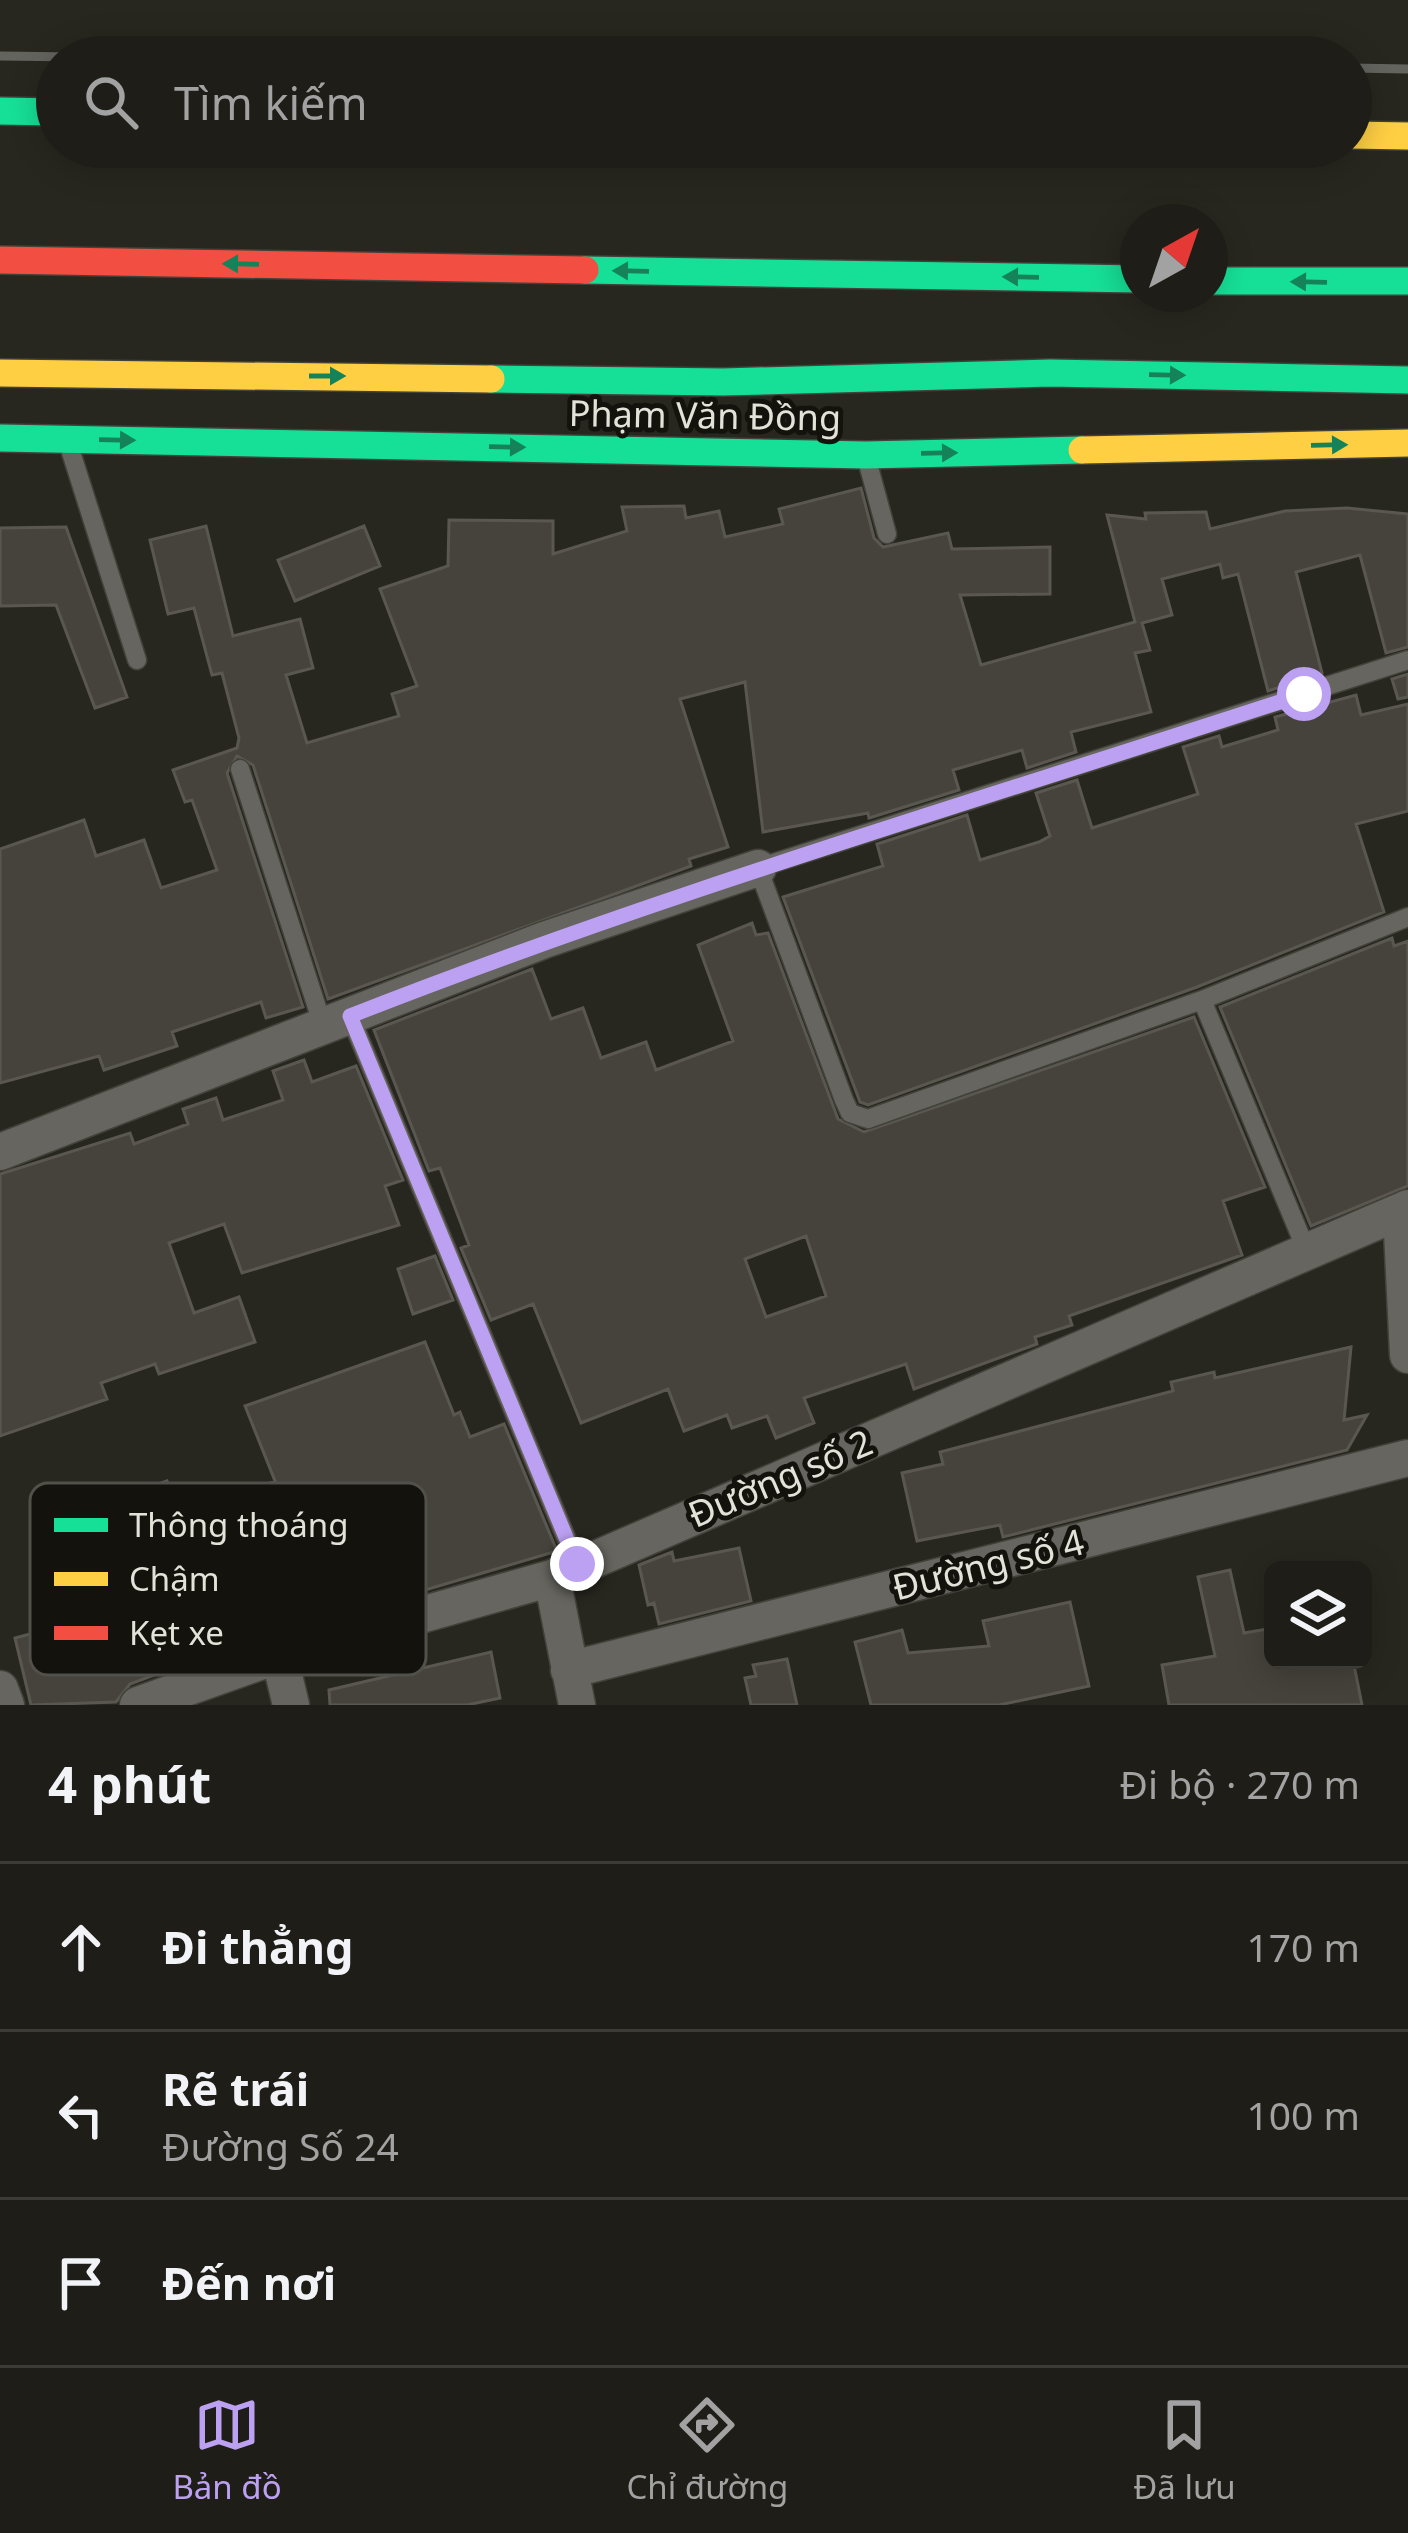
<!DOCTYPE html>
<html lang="vi">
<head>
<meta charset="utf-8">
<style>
	:root { --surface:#1e1d17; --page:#2b2a24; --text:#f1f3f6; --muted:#a1a2a1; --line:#3c3b36; --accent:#bca0f2 }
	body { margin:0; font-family:"Noto Sans",sans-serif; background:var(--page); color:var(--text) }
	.controls { position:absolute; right:36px; bottom:36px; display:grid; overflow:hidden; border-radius:18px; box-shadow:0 6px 30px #0003 }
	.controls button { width:108px; height:108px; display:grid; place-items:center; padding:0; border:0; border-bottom:3px solid var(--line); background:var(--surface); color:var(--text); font:60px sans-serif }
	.compass { position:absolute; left:1120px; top:204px; width:108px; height:108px; border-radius:50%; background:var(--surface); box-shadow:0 6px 30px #0003; rotate:40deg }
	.stop { position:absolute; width:36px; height:36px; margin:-27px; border:9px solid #bca0f2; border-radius:50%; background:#fff }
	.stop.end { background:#bca0f2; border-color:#fff; box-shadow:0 3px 12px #0008 }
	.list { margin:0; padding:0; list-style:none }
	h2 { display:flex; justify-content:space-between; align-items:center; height:156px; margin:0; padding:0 48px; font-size:51px }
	h2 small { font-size:39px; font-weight:400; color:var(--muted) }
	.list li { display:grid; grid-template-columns:78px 1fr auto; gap:36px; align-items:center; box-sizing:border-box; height:168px; padding:0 48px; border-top:3px solid var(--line) }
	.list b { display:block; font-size:45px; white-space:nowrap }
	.list p { margin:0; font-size:39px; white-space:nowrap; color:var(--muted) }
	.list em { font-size:39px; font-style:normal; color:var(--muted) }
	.icon { flex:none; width:66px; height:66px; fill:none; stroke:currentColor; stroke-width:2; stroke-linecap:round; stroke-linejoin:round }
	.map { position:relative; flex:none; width:1408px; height:1705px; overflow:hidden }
	.search { position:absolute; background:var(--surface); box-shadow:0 6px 30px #0003; left:36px; right:36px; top:36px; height:132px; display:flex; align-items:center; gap:30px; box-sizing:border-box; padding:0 42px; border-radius:66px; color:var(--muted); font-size:45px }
	.sheet { height:660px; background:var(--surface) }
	nav { display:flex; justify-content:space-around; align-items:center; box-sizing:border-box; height:168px; border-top:3px solid var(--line); background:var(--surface); font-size:33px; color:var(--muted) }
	nav a { display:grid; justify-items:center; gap:6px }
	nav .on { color:var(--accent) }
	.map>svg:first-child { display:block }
	.building { fill:#46433c; stroke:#5a5751; stroke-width:3; fill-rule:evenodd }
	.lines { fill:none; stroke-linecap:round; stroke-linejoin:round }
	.lane-casing { stroke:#42423b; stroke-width:21 }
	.street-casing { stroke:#42423b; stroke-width:39 }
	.fast-casing { stroke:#42423b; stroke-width:30 }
	.slow-casing { stroke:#42423b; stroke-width:30 }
	.jam-casing { stroke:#42423b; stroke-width:30 }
	.lane { stroke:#66655f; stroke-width:18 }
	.street { stroke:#66655f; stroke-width:36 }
	.fast { stroke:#16e098; stroke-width:27 }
	.slow { stroke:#ffcf43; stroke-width:27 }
	.jam { stroke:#f24e42; stroke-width:27 }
	.rail { stroke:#64645f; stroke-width:9 }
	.oneway { fill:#158359 }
	.route { stroke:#bca0f2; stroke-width:15 }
	.labels { text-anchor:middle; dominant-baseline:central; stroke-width:10; stroke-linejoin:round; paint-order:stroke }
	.street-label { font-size:36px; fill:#e3e2d9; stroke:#13120c }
	.key { fill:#13120c; stroke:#51504a; stroke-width:3 }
	.key-label { font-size:33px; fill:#e3e2d9 }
</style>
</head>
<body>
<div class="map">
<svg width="1408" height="1705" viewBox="0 0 1408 1705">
	<rect width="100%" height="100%" fill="#28271f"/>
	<path class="building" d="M861,488L874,538L883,547L948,533L952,549L1050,547V594L960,595L981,665L1135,622L1107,515L1146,519L1145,513L1206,512L1210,529L1285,511L1347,508L1408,514V647L1386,653L1360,555L1296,572L1322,673L1268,691L1238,574L1223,578L1220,564L1162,579L1172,615L1142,623L1150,650L1135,653L1151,712L1071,732L1076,752L1027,768L1022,750L953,770L959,790L869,818L868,813L763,832L745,682L680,699L728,847L689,859L691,866L328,999L253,765L237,756L227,773L303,1007L266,1018L261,1002L172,1032L177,1046L104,1070L99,1056L0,1083V849L84,820L96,856L144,840L161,888L217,870L192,800L185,802L173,770L237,748L239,738L222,673L212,675L194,608L168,614L150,540L206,526L233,636L300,619L313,668L286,675L307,743L399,716L392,694L417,686L380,589L448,566L449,520L553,521V554L627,531L622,507L684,506L686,518L719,511L725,537L783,524L779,509Z
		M364,526L380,566L295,601L278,560Z
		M66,527L127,697L95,708L56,605L0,606V528Z
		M1408,674V697L1398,699L1392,679Z
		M1356,695L1361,715L1408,704V811L1356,824L1384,912L1197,987L868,1105L860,1102L783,897L883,866L877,844L967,815L980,860L1039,842L1050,836L1036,793L1077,780L1092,828L1198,794L1183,747L1219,736L1222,747L1278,730L1275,717Z
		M752,923L756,935L768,933L838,1119L864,1132L1194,1017L1265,1187L1223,1201L1242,1255L1069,1316L1072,1325L1035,1337L1037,1344L914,1389L906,1364L804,1398L814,1423L776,1438L767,1416L732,1428L727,1415L684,1431L668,1389L581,1423L533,1304L491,1320L461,1248L469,1245L440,1168L429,1171L374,1030L532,969L551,1019L583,1008L601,1058L646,1042L656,1070L733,1041L698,945ZM806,1236L826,1296L766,1317L745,1259Z
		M1392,938L1394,946L1408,941V1186L1311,1226L1220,1007Z
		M304,1060L312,1082L356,1066L403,1180L385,1186L399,1225L242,1273L224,1224L169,1243L194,1313L239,1297L255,1342L159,1374L155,1364L101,1383L107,1399L0,1436V1174L130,1133L134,1144L188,1124L183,1109L216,1098L223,1120L283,1100L273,1071Z
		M435,1256L453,1300L413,1314L398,1269Z
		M425,1342L454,1415L460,1412L470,1437L504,1424L557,1551L415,1593L410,1583L383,1589L130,1684L116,1702L31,1705L15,1638L67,1624L63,1610L116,1594L85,1509L167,1481L181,1520L275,1481L245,1406Z
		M1351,1347L1344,1420L1367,1415L1347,1450L1003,1537L1000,1525L917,1541L902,1473L943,1464L940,1452L1173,1391L1171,1382L1214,1372L1215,1378Z
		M739,1548L751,1601L659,1624L654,1603L648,1605L639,1565L672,1552L674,1561Z
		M1230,1570L1244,1633L1273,1628V1660H1353L1362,1705H1169L1162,1665L1215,1656L1198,1577Z
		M1070,1602L1089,1686L999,1705H871L855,1642L902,1630L908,1653L989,1646L983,1621Z
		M491,1652L500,1698L467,1705H330L329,1690Z
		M787,1659L797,1705H751L745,1678L756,1676L753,1665Z"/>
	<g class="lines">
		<defs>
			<path id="lane" d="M70,449L137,660
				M867,460L887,534
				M1408,660L758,868L844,1100L850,1113L868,1119L1202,1000L1408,917
				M240,769L323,1026
				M1202,1000L1308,1254
				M350,1016L577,1564"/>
			<path id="street" d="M0,1152L544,940L758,868
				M1401,1211L1408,1355
				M552,1578L577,1705
				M279,1655L291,1705
				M569,1670L1408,1458
				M0,1689L6,1705
				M138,1705L279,1655L552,1578L1408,1208"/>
			<path id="fast" d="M0,111L57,112
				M585,270L1138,279
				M1210,281H1408
				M491,379L723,382L1050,373L1408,380
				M0,438L866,455L1082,450"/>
			<path id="slow" d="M1351,135L1408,136
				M0,373L491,379
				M1082,450L1408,443"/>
			<path id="jam" d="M0,260L585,270"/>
		</defs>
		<use href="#lane" class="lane-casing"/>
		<use href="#street" class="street-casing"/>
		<use href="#fast" class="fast-casing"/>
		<use href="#slow" class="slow-casing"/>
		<use href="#jam" class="jam-casing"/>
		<use href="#lane" class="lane"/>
		<use href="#street" class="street"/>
		<use href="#fast" class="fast"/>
		<use href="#slow" class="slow"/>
		<use href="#jam" class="jam"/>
		<path class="rail" d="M0,56L77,57
			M1351,68L1408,69"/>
	</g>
	<defs><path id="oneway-solid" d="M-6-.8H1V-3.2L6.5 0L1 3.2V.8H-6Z" transform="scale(3)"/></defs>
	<g class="oneway">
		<use href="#oneway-solid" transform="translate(241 264) rotate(-179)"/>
		<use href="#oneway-solid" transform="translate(631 271) rotate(-179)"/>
		<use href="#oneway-solid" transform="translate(1021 277) rotate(-179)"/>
		<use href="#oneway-solid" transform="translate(1309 282) rotate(-179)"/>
		<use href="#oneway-solid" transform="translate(1167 375) rotate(1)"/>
		<use href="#oneway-solid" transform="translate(327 376)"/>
		<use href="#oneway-solid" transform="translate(117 440) rotate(1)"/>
		<use href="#oneway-solid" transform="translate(1329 445) rotate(-1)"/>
		<use href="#oneway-solid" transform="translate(507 447) rotate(1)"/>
		<use href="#oneway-solid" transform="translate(939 453) rotate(-1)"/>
	</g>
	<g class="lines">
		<path class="route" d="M577,1564L350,1016C663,893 984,799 1304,694"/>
	</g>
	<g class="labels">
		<g class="street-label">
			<text transform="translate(705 415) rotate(1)">Phạm Văn Đồng</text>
			<text transform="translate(780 1478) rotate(-23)">Đường số 2</text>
			<text transform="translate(988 1564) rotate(-14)">Đường số 4</text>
		</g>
	</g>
	<rect x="30" y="1483" width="396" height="192" rx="18" class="key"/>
	<rect x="54" y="1518" width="54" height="14" fill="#16e098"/>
	<rect x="54" y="1572" width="54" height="14" fill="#ffcf43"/>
	<rect x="54" y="1626" width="54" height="14" fill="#f24e42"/>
	<g class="key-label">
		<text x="129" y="1537">Thông thoáng</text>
		<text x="129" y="1591">Chậm</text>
		<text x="129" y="1645">Kẹt xe</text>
	</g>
</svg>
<div class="controls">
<button><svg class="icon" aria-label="layers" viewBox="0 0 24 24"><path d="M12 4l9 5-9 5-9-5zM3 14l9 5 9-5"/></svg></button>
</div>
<svg class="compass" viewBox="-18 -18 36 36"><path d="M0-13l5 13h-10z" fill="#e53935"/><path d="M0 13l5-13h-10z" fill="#a1a2a1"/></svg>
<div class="stop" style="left:1304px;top:694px"></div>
<div class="stop end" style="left:577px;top:1564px"></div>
<div class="search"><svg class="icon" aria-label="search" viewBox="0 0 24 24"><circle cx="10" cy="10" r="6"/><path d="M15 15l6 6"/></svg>Tìm kiếm</div>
</div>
<section class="sheet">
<h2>4 phút<small>Đi bộ · 270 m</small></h2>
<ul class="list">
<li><svg class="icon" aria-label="ahead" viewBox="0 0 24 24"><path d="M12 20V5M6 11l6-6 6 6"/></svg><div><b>Đi thẳng</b></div><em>170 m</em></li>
<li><svg class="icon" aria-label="left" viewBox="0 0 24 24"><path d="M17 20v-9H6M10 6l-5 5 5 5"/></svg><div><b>Rẽ trái</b><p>Đường Số 24</p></div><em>100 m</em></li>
<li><svg class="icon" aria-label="arrive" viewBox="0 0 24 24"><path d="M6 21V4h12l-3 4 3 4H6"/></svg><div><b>Đến nơi</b></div></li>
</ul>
</section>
<nav>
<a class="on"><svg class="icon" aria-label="map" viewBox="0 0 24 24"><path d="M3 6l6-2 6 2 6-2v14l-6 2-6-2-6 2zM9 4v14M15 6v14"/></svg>Bản đồ</a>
<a><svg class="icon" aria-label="directions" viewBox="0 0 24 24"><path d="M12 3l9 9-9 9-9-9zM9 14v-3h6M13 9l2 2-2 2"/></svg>Chỉ đường</a>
<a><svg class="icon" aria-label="saved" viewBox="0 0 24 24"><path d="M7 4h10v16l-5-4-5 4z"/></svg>Đã lưu</a>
</nav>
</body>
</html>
